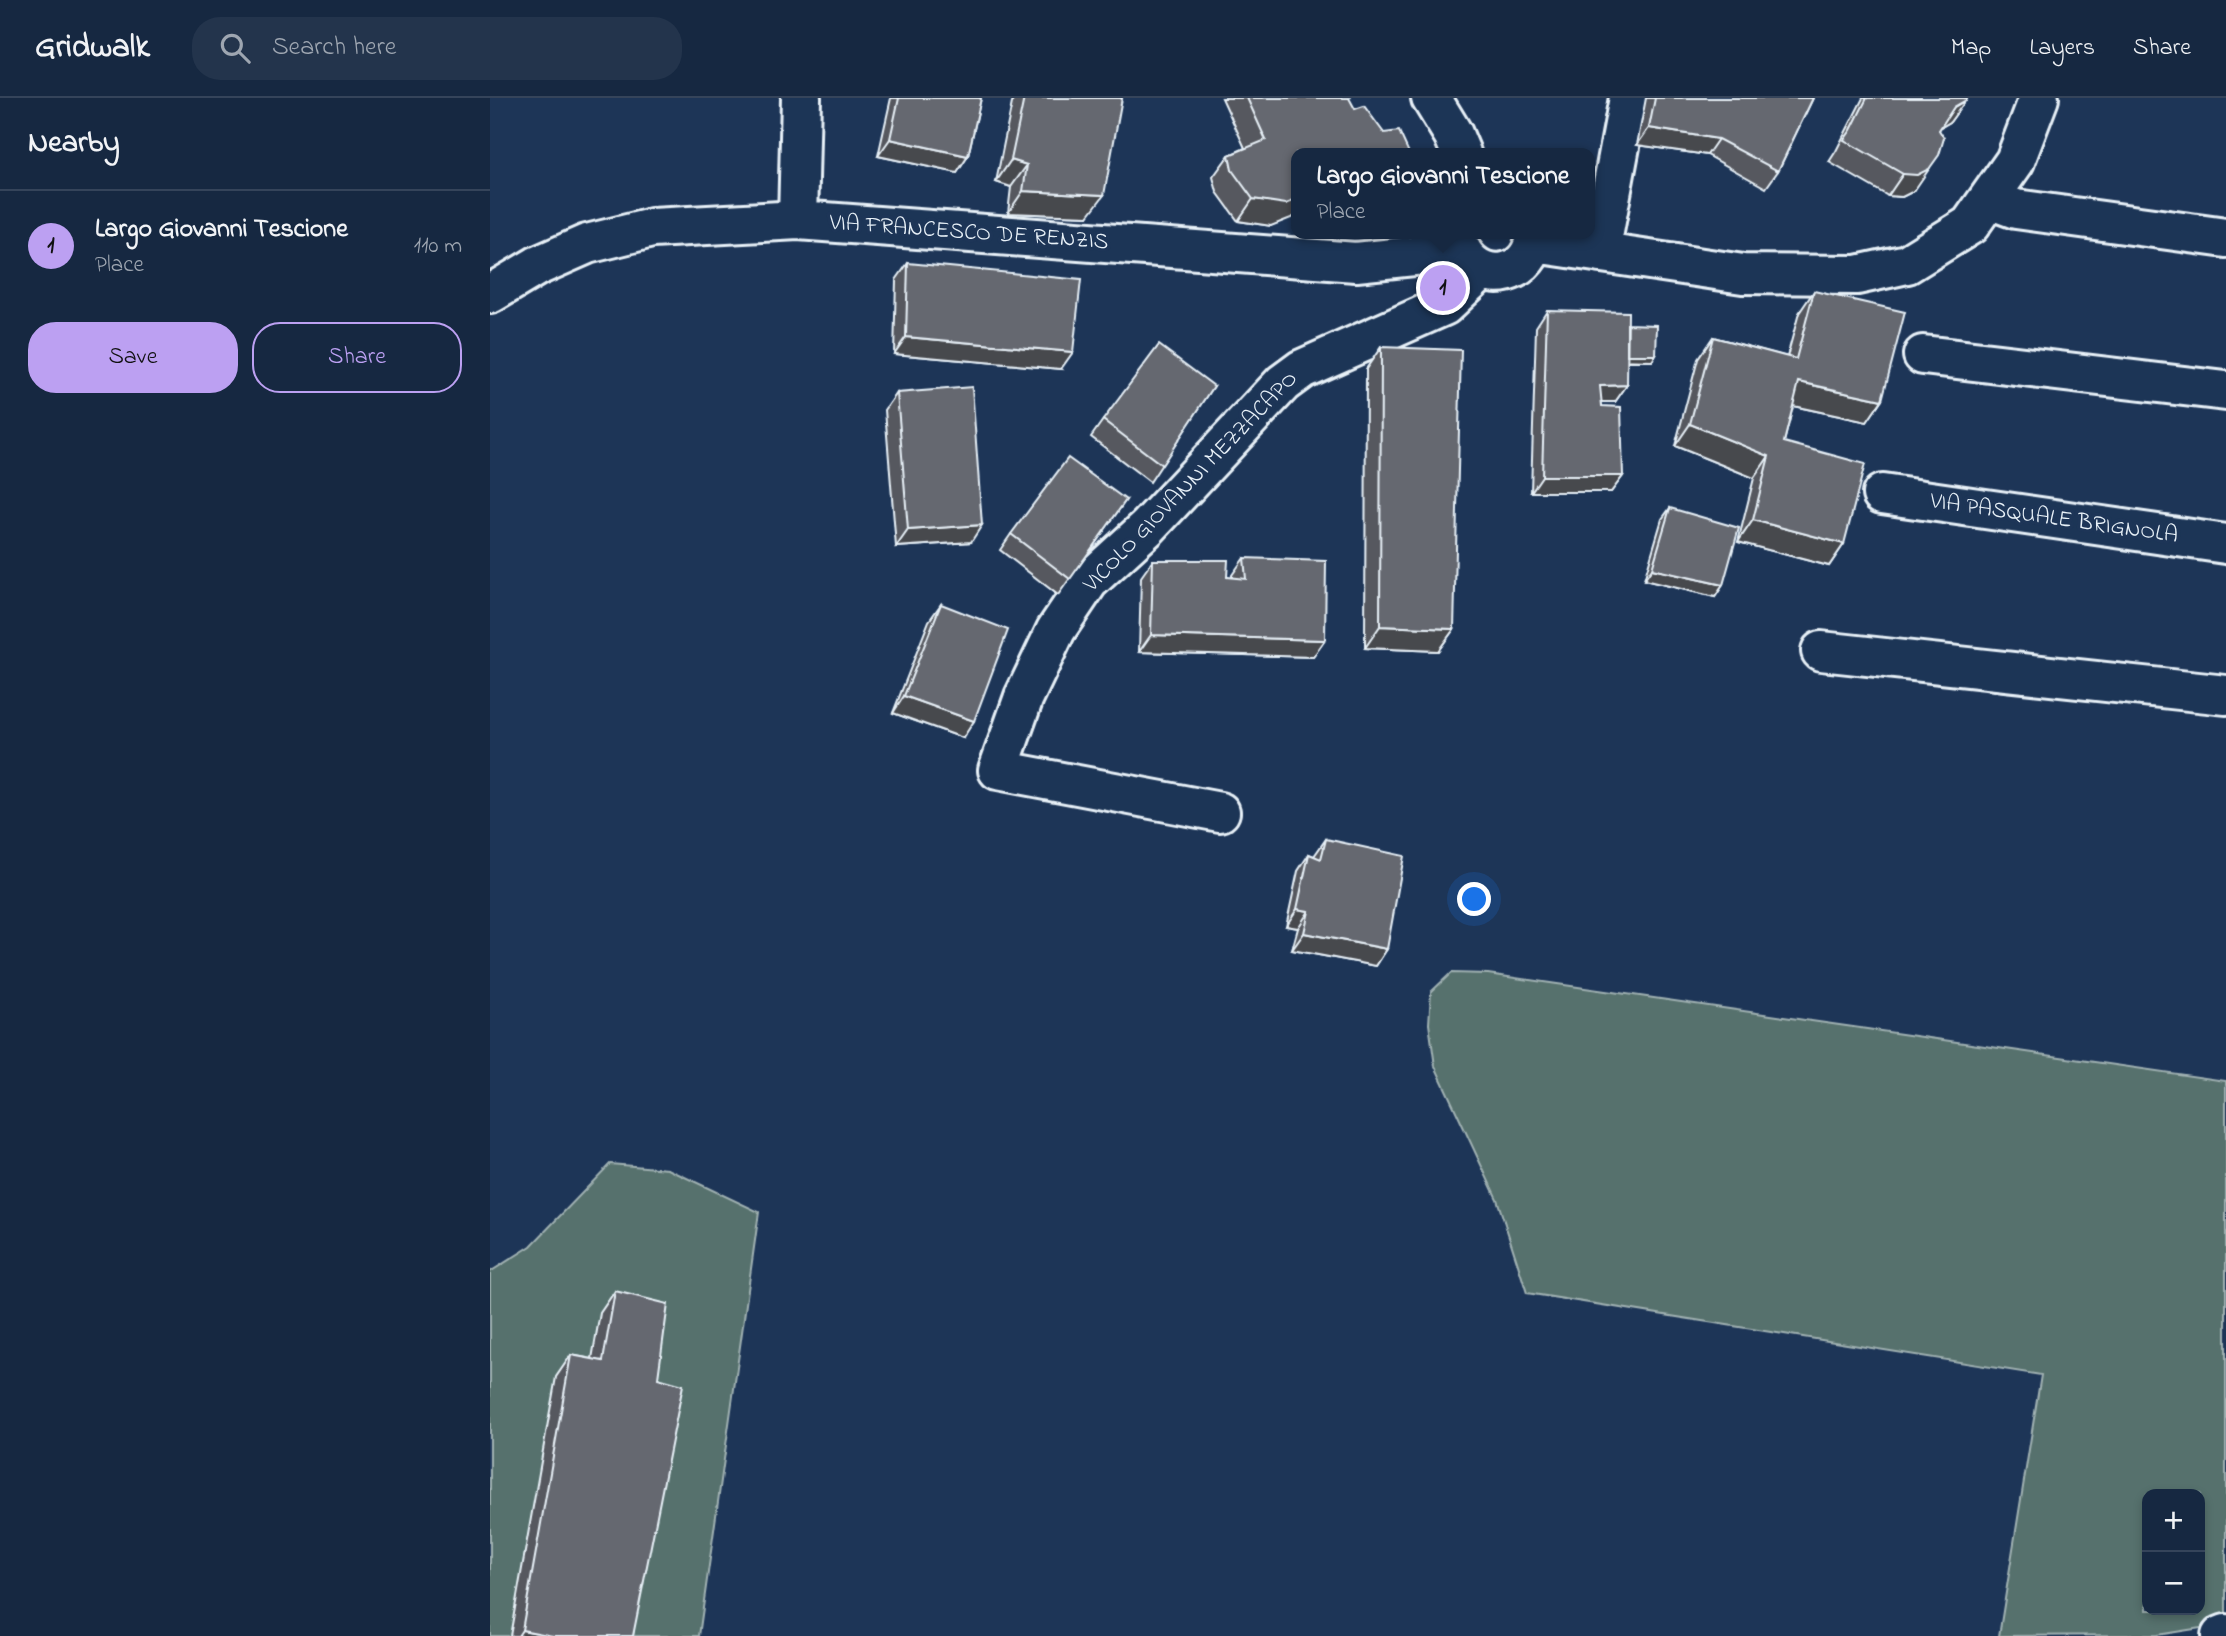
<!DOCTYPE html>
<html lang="en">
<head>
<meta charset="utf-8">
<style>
	:root { --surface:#162841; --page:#23344c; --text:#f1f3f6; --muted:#9ea6b1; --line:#35445a; --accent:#bca0f2 }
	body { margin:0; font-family:"Indie Flower",sans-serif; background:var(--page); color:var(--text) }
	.controls { position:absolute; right:21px; bottom:21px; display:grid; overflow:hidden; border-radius:14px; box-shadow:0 4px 10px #0003 }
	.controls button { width:63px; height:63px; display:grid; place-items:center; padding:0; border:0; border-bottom:2px solid var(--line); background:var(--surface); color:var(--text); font:35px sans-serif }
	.you { position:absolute; left:985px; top:802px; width:24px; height:24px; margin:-18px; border:5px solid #fff; border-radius:50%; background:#1a73e8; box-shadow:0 0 0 10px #1a73e833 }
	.badge { display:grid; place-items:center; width:46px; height:46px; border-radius:50%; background:var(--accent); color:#111; font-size:23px; font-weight:700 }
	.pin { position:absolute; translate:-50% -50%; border:4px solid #fff; box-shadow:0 2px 7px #0006 }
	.popup { position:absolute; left:801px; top:50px; width:304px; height:91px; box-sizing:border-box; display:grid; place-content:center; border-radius:14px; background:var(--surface); filter:drop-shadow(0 2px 5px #0005); font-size:23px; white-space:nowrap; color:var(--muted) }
	.popup b { font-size:26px; color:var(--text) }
	.popup::after { content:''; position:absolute; left:50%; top:100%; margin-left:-14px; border:14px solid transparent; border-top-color:var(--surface) }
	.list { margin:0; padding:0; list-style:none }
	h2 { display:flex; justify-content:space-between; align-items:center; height:91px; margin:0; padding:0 28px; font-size:30px }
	h2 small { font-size:23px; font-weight:400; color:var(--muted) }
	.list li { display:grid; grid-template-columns:46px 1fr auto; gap:21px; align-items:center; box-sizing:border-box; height:112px; padding:0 28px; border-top:2px solid var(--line) }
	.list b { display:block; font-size:26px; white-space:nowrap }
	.list p { margin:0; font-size:23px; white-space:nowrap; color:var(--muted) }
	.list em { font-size:23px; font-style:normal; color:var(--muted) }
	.actions { display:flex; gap:14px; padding:21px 28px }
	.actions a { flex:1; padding:16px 0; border:2px solid var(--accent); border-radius:28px; text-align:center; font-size:24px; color:var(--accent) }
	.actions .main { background:var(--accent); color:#111 }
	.icon { flex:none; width:38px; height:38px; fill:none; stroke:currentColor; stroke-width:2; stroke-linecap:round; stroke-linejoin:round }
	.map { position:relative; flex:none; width:1736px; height:1538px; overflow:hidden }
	header { display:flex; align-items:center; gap:42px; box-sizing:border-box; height:98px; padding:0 35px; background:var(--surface); border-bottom:2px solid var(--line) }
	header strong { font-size:33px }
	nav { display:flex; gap:38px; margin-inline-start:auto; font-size:24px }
	.search { width:490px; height:63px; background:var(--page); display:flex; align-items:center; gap:18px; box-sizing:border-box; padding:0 24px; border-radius:28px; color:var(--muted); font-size:26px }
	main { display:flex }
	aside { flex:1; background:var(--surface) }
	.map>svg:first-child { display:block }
	.green { fill:#57716d; stroke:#a0b1b2; stroke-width:2; fill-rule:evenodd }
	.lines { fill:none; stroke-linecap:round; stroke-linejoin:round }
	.minor-casing { stroke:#e8f1f8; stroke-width:44 }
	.minor { stroke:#1d3557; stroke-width:38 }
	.wall { fill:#57595f; stroke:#e8f1f8; stroke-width:2 }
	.shaded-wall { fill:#47484e; stroke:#e8f1f8; stroke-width:2 }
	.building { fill:#65676f; stroke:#e8f1f8; stroke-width:2 }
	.labels { text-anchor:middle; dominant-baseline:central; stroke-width:7; stroke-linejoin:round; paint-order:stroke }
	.street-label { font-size:23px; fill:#e8f1f8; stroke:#1d3557 }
</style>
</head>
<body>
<header>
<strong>Gridwalk</strong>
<div class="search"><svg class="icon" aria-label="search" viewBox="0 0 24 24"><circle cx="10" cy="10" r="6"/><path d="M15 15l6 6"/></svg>Search here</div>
<nav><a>Map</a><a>Layers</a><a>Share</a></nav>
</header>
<main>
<aside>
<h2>Nearby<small></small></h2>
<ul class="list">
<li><span class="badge">1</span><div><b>Largo Giovanni Tescione</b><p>Place</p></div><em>110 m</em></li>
</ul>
<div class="actions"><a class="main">Save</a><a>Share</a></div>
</aside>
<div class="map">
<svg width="1736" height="1538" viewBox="0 0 1736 1538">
	<rect width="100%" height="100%" fill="#1d3557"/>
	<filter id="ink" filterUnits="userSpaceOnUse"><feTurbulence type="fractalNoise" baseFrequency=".0143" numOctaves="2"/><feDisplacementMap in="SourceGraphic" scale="14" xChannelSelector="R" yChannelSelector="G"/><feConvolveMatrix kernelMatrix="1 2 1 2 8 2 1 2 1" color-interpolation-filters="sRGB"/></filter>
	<g filter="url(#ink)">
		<path class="green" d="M961,875L998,876L1736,983V1521L1717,1529L1667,1537L1509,1538L1551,1277L1037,1195L1007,1101L945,968L939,926L941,894ZM1657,1396H1710V1512H1657Z
			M120,1066L178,1071L269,1114L209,1538H0V1174L41,1148Z"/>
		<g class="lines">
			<defs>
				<path id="minor" d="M941,0L963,36L971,55
					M1499,101L1526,111L1736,140
					M308,122L311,0
					M1045,145L1253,176L1367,177L1417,166L1480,127L1525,63L1549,0
					M973,155C995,189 1043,177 1045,136
					M1110,155L1139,0
					M0,196L47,168L97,146L162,130L308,122L866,164L972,153
					M1433,257L1736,293
					M1392,396L1736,446
					M1331,553L1736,597
					M730,714L508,672L534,599L566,532L599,483L658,429L793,285L812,271L954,208L992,172
					M1731,1538L1736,1536"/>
			</defs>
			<use href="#minor" class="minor-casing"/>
			<use href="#minor" class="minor"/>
		</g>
		<path class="wall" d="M401,0H491L478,58L467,75L388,58Z
			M523,0H632L598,118L518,115L521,89L506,84Z
			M732,0H859L806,55L781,128L748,123L727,94L723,79L739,57L755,50Z
			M1156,0H1323L1288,73L1276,90L1217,57L1147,47Z
			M1373,0H1477L1460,24L1450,30L1424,93L1412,99L1398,98L1339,64L1346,53Z
			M418,165L571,271L404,256L406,182Z
			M1324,193L1392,302L1377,324L1303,308L1294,344L1354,446L1339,468L1248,444L1264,380L1185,348L1208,261L1223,239L1297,259L1309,215Z
			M1057,212L1137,226L1166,257L1162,263H1137V287L1125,304H1111L1133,378L1121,394H1041L1046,229Z
			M891,249L964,531L948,553L875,550L876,271Z
			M724,288L660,384L601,339L613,322Z
			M407,295L481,444L406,449L395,312Z
			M636,402L568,497L510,452L521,436Z
			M1180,410L1233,487L1225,499L1154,482L1172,421Z
			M754,460L835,542L823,559L649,554L651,479L663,462L737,479L742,480V477Z
			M451,506L473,640L403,615L439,523Z
			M836,741L897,851L886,868L802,852L808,830L796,828L808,773L819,756L824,758Z
			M125,1193L168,1280L143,1538H20L66,1279L81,1257L102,1261L110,1215Z"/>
		<path class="shaded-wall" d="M1476,2L1460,24L1448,31L1464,9Z
			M1159,30L1228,41L1217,57L1147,47Z
			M400,41L478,58L467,75L388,58Z
			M521,62L537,67L521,89L506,84Z
			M1439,71L1424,93L1412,99L1398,98L1413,76Z
			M533,93L614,97L598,118L518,115Z
			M763,101L806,102V118L781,128L748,123Z
			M416,239L583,254L571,271L404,256Z
			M1129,257H1166L1162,263L1125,262Z
			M1309,284L1392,302L1377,324L1294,306Z
			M1137,287L1125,304H1098L1110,288Z
			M1200,326L1279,358L1264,380L1185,348Z
			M1052,378H1133L1121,394H1041Z
			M1263,422L1354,446L1339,468L1248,444Z
			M492,427L481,444L406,449L418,432Z
			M1162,471L1233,487L1225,499L1154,482Z
			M890,528L964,531L948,553L875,550Z
			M661,537L835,542L823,559L649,554Z
			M414,598L484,623L473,640L403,615Z
			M807,811L819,813L808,830L796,828Z
			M814,835L897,851L886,868L802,852Z
			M32,1532L63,1538H28Z"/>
		<path class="building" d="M409,0H491L478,58L400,41Z
			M534,0H632L614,97L533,93L537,67L521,62Z
			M757,0H859L865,11L874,8L894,35L909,33L919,55H806V102L796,106L763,101L742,72L739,57L776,42Z
			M1165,0H1323L1288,73L1228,41L1159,30Z
			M1377,0H1477L1476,2L1464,9L1449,32L1454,40L1449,57L1439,71L1427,77L1413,76L1354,42L1361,32Z
			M418,165L591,182L583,254L416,239Z
			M1324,193L1415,214L1392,302L1309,284L1294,344L1375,366L1354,446L1263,422L1279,358L1200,326L1223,239L1306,261Z
			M1057,212L1138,214L1137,287L1110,288L1112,308L1131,309L1133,378H1052Z
			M1137,226L1167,227L1166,257H1137Z
			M669,247L724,288L672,367L613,322Z
			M891,249L971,252L964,531L890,528Z
			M482,289L492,427L418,432L407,295Z
			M578,360L636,402L580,481L521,436Z
			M1180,410L1249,430L1233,487L1162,471Z
			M754,460L836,463L835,542L661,537L663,462H738L737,479L756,481Z
			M451,506L518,532L484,623L414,598Z
			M836,741L914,758L897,851L814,835L819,813L807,811L819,756L831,761Z
			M125,1193L178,1206L168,1280L193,1287L143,1538H63L32,1532L81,1257L113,1263Z"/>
	</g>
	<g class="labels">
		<g class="street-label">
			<text transform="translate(479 135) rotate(4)">VIA FRANCESCO DE RENZIS</text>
			<text transform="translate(701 384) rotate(-46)">VICOLO GIOVANNI MEZZACAPO</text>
			<text transform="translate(1564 421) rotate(8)">VIA PASQUALE BRIGNOLA</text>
		</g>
	</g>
</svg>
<div class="controls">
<button>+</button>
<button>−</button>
</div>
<div class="you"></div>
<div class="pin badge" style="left:953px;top:190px">1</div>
<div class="popup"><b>Largo Giovanni Tescione</b>Place</div>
</div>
</main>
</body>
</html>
